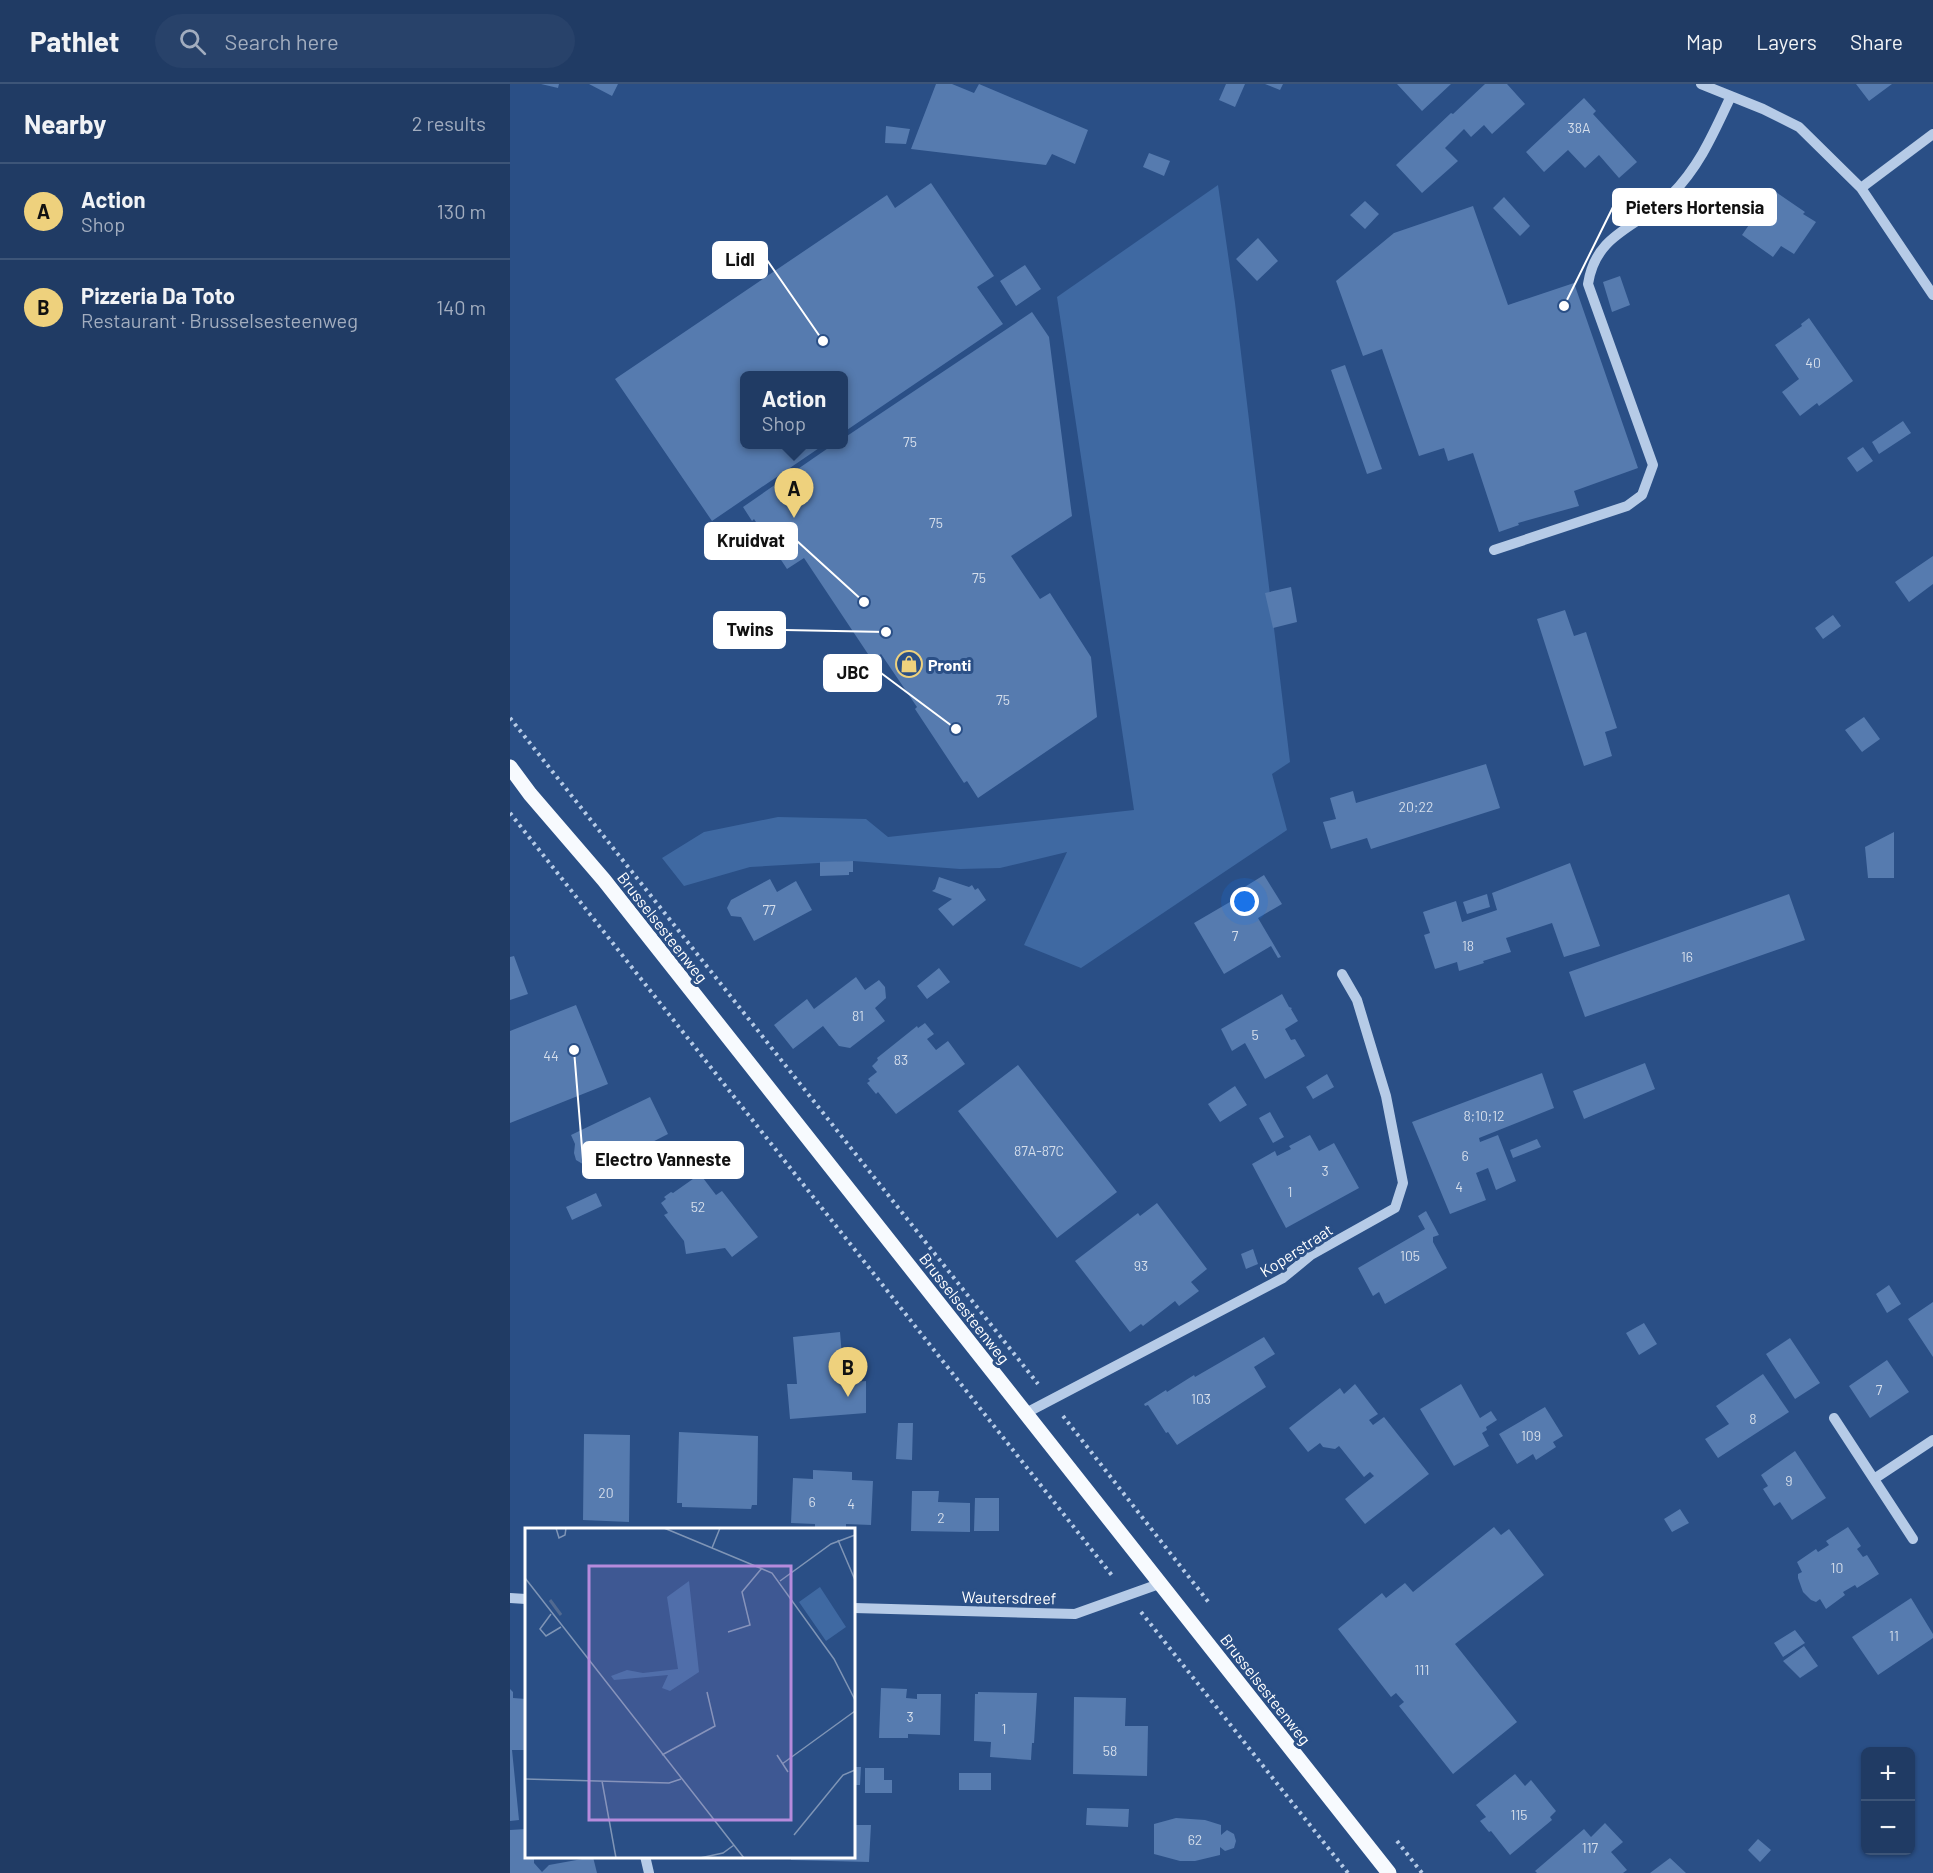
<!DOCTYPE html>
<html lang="en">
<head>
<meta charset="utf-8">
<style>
	:root { --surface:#203b64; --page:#28426a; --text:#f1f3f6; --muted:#a2adbf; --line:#3d5578; --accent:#eed17d }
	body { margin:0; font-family:Barlow,sans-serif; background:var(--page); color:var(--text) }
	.controls { position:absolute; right:18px; bottom:18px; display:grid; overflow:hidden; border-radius:9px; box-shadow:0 2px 4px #0004 }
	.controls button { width:54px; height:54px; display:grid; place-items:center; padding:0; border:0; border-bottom:2px solid var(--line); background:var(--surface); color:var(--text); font:30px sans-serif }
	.you { position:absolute; left:735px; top:818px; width:21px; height:21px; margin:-15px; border:4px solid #fff; border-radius:50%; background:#1a73e8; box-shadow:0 0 0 9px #1a73e833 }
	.badge { display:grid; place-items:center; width:39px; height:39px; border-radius:50%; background:var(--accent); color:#111; font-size:20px; font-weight:700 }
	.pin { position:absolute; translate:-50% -50px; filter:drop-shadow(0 2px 3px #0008) }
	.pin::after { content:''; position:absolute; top:32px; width:21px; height:18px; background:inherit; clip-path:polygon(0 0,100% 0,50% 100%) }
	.popup { position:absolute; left:230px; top:287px; width:108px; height:78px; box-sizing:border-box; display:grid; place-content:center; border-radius:9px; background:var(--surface); filter:drop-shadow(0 2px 4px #0005); font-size:20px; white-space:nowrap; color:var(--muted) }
	.popup b { font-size:22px; color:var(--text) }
	.popup::after { content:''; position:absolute; left:50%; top:100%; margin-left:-12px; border:12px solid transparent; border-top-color:var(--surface) }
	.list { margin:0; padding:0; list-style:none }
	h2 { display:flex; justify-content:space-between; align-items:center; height:78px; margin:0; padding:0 24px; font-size:26px }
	h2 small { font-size:20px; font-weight:400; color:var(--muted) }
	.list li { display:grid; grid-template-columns:39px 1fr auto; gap:18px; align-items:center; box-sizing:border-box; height:96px; padding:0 24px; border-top:2px solid var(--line) }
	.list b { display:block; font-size:22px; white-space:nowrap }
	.list p { margin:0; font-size:20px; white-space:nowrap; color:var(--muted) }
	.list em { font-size:20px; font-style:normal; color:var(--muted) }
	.icon { flex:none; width:33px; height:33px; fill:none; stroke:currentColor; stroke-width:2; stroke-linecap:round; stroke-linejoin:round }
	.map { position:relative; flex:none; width:1423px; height:1789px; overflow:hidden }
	header { display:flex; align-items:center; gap:36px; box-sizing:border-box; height:84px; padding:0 30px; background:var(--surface); border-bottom:2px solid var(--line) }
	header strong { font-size:28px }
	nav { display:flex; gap:33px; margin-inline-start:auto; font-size:21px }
	.search { width:420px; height:54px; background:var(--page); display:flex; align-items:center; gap:15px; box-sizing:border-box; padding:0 21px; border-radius:33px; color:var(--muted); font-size:22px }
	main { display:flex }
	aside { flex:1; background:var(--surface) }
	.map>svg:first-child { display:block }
	.green { fill:#3f69a2 }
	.building { fill:#567baf }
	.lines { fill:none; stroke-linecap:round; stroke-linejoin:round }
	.path { stroke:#b6cbe7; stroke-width:4; stroke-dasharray:3 4.5; stroke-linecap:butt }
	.minor { stroke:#b6cbe7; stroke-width:10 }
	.major { stroke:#f7fafe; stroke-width:15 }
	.labels { text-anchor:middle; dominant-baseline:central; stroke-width:6; stroke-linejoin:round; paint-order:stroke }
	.number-label { font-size:14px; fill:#d5deeb }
	.poi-label { font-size:16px; font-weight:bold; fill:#fff; stroke:#2a4f86; text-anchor:start }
	.street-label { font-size:16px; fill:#fff; stroke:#2a4f86 }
	.inset-river { fill:none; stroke:#516a91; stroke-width:3 }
	.inset-road { fill:none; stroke:#7f95b6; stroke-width:1.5 }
	.view { fill:#b68bdc; fill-opacity:0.15; stroke:#b68bdc; stroke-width:3 }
	.inset-edge { fill:none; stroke:#fff; stroke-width:3 }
	.leader { fill:none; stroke:#fff; stroke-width:2 }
	.callout-dot { fill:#fff; stroke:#2a4f86; stroke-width:2 }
	.callout { fill:#fff; stroke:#fff; stroke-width:2 }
	.callout-label { font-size:18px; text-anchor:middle; font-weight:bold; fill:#111 }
</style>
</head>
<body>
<header>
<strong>Pathlet</strong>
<div class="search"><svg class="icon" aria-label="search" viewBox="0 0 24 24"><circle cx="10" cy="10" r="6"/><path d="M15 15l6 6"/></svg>Search here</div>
<nav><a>Map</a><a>Layers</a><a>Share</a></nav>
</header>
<main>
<aside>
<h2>Nearby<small>2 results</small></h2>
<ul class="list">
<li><span class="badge">A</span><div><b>Action</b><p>Shop</p></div><em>130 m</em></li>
<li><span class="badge">B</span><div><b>Pizzeria Da Toto</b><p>Restaurant · Brusselsesteenweg</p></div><em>140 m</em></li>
</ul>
</aside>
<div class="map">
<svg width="1423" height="1789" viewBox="0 0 1423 1789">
	<rect width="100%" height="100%" fill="#2a4f86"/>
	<path class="green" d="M708,101L725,219L780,678L762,690L777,746L571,884L514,861L557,768L490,784L450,785L343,777L240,783L174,802L152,774L194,748L268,733L356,735L378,753L624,726L547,213Z"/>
	<path class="building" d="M31,0H49L48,4Z
		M79,0H108L102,12Z
		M426,0H442L464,9L469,0L578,46L565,80L542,70L536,81L401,65Z
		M716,0H735L725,23L709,16Z
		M755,0H773L770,6Z
		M887,0H941L912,27Z
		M975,0H997L1015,20L982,50L974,41L961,53L954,45L935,64L948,77L912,109L886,81L941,29L943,30Z
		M1346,0H1382L1359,17Z
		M1074,14L1086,27L1083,30L1127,78L1109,94L1089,71L1075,84L1058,66L1034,88L1016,68Z
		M376,42L400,45L396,60L375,59Z
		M639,69L660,77L654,92L633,83Z
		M421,99L484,192L467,203L493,240L334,348V292H234V360H315L202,437L105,295L377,111L385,124Z
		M1263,106L1295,128L1293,130L1306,138L1284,170L1271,162L1263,173L1232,151Z
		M994,113L1020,142L1010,152L983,124Z
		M855,117L869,130L855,145L840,131Z
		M963,122L998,221L1064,199L1128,384L1064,407L1069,422L1008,439L1009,441L989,448L963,369L938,377L934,364L909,372L872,265L853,272L826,197L884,149Z
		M748,154L768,177L747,197L726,175Z
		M515,181L531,205L506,222L490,197Z
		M1110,192L1120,221L1102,228L1093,198Z
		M522,228L539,253L562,432L501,472L530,515L540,509L581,573L587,633L468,714L457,697L454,699L405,625L407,623L371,570L362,576L294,474L277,485L244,435L242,437L233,423L324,360H334V354Z
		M1299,234L1343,297L1309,322L1307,319L1290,332L1272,308L1289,295L1265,261L1292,242L1291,240Z
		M835,281L872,385L857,390L821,286Z
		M1393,337L1401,349L1369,370L1362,358Z
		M1353,363L1363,377L1347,388L1337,374Z
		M1423,472V500L1399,518L1385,498Z
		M781,503L787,538L763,544L755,509Z
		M1055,526L1064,552L1076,548L1107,644L1095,648L1102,672L1074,682L1027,535Z
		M1323,531L1331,542L1313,555L1305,544Z
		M1354,633L1370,655L1352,668L1335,646Z
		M976,680L990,724L861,765L857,754L821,765L813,738L826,735L820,714L843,707L846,719Z
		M1384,748V794H1358L1355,763Z
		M343,777V788H339V791L310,792V778Z
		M1060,779L1090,862L1054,873L1042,839L996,854L1001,868L973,877L974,879L949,887L947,878L925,885L914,851L920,849L913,828L946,817L952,838L987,826L982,809Z
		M754,791L772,820L748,834L771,873L768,874L761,862L714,890L684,839L737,808L733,804Z
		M429,793L459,803L462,801L465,806L468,804L476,816L443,842L428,825L442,815L422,807L425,805Z
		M260,795L267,808L286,797L302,826L244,857L231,833L221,832L217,824L221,816Z
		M977,810L980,823L957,830L953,818Z
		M1279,810L1295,856L1075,933L1059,888Z
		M4,872L18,910L0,916V873Z
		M429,884L440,898L417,915L407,902Z
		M346,893L355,906L369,896L375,903L376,914L365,924L375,937L340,964L329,962L313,942L283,965L264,941L297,915L304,925Z
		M772,910L779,923L782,924L781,925L788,937L775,945L781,956L785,955L795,972L755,995L735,959L722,967L711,945Z
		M66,921L98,1000L0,1039V947Z
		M415,939L424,950L417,955L426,966L438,957L455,980L386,1030L368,1008L366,1010L357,999L360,997L358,995L367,988L362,982L368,976L367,974L407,942L408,944Z
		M1135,979L1145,1005L1074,1035L1063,1007Z
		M508,981L607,1108L547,1154L448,1027Z
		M1032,989L1044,1024L969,1054L970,1058L988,1051L1006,1097L986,1106L978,1084L966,1089L976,1116L940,1130L902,1038Z
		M817,990L824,1003L803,1015L796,1003Z
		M725,1002L737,1021L710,1038L698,1020Z
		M140,1013L158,1050L80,1090L76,1082L66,1076L64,1069L65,1060L61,1051Z
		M760,1028L774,1053L763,1059L749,1034Z
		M800,1051L809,1067L824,1059L849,1104L776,1144L742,1080L765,1067L767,1072L781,1065L779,1062Z
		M1027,1055L1031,1063L1003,1074L1000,1066Z
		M190,1090L206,1111L212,1107L248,1153L222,1173L215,1164L176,1170L174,1157L154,1131L158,1129L151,1119L156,1115L154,1113L161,1108L163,1109Z
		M86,1109L92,1122L62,1136L56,1123Z
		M647,1119L697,1185L681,1198L689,1207L669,1222L665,1217L633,1242L631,1240L620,1248L565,1177L628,1129L630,1132Z
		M916,1127L929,1151L923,1153V1158L937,1184L875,1220L869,1208L863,1212L848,1184L915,1145L908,1132Z
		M743,1165L748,1180L736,1185L731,1170Z
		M1379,1201L1391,1220L1377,1229L1366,1210Z
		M1423,1218V1273L1398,1235Z
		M1134,1239L1147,1260L1129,1271L1116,1249Z
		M330,1248L332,1272L344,1271L345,1298L356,1297V1329L280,1335L277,1300H287L283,1253Z
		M754,1253L765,1270L744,1283L756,1303L667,1361L658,1348L656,1349L638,1321L635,1322L634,1320L656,1306L657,1308L684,1291L685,1293Z
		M1280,1254L1310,1299L1285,1315L1256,1270Z
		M1377,1276L1399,1308L1360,1334L1339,1302Z
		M1253,1290L1279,1328L1208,1374L1195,1355L1219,1340L1206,1322Z
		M845,1300L868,1330L859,1336L863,1341L874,1333L919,1390L855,1440L835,1415L864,1392L860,1388L854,1393L829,1362L825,1365L813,1363L810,1359L798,1368L779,1344L830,1304L834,1310Z
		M951,1300L970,1334L981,1327L987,1336L976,1343L977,1346L972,1349L979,1362L944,1382L910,1325Z
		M1035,1323L1053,1352L1043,1358L1046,1363L1026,1376L1023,1370L1007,1380L989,1350Z
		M388,1339H403L402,1376L386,1375Z
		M169,1348L248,1352L247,1421H242L241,1425L172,1423V1419H167Z
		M74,1350L120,1351L119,1438L73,1436Z
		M1285,1367L1316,1414L1282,1436L1270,1418L1264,1422L1253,1405L1258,1402L1251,1391Z
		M303,1386L342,1388V1396L363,1397L361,1441L336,1440V1445L305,1444V1440L281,1439L283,1394L303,1395Z
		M402,1407H429L428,1418L460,1419V1448L401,1447Z
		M465,1414H489V1447H464Z
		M1170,1425L1179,1439L1162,1448L1154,1435Z
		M984,1443L991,1451L999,1445L1034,1491L945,1560L1007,1638L943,1690L889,1622L894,1618L886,1609L881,1613L828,1545L872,1509L876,1514L895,1499L903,1508Z
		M1338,1443L1351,1462L1347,1465L1353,1473L1357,1471L1369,1490L1347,1504L1345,1501L1333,1508L1335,1511L1316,1525L1310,1515L1306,1518L1301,1516L1293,1508L1288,1494V1490L1292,1488L1287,1478L1306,1465L1308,1468L1319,1461L1316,1457Z
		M1401,1514L1423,1550V1554L1368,1591L1342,1553Z
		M1285,1546L1295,1559L1273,1573L1264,1559Z
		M1294,1562L1308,1582L1290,1594L1273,1577Z
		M371,1604L397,1605L396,1614L407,1615V1610H431L430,1651L398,1650V1654H369Z
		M0,1605L3,1608V1614L16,1615V1666H2L9,1736L0,1737Z
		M468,1608L527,1609L524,1659H522L521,1676L480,1673L481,1658L464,1657L465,1610H468Z
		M564,1613L616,1614L615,1642H638L637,1692L563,1690Z
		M344,1683H351L350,1701H344Z
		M355,1684H374V1696H382V1709H355Z
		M449,1689H481V1706H449Z
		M1005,1690L1015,1702L1021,1696L1046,1727L1040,1733L1042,1736L1000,1771L981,1747L979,1748L970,1737L976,1733L966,1721Z
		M577,1724L619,1725L618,1743L576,1741Z
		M666,1734L695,1736L711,1741V1751L717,1746L724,1750L726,1757L724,1764L715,1767L710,1763V1771L685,1777H670L644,1770V1740Z
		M1095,1739L1113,1758L1101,1768L1117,1786L1113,1789H1027L1025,1787L1074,1745L1081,1753Z
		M344,1741H361L359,1778L281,1776V1772H344Z
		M16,1745V1772H24V1779L32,1788L39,1781L83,1773L87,1789H0V1746Z
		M1248,1755L1261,1766L1250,1778L1238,1766Z
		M1160,1774L1176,1789H1140Z"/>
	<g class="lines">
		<path class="path" d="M0,634L528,1300
			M0,729L604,1494
			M553,1332L700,1520
			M631,1528L838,1789
			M887,1757L912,1789"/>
		<path class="minor" d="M1191,0L1253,25L1289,43L1351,104L1423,211
			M1351,104L1423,50
			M984,466L1117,422L1132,411L1143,381L1078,200C1086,148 1128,144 1161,111C1190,82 1204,48 1221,12
			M516,1329L773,1194L801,1171L885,1124L893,1099L876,1012L847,916L832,890
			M1324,1334L1403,1455
			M1364,1395L1423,1356
			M0,1514L16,1515
			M344,1524L565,1530L649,1500
			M135,1772L139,1789"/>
		<path class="major" d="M0,683L20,710L94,796L879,1789"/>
	</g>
	<defs>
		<symbol id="shop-ring" viewBox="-11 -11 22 22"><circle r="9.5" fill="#2a4f86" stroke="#eed17d" stroke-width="1.5"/><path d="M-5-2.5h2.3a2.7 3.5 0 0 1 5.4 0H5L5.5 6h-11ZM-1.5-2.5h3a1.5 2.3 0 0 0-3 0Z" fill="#eed17d"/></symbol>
	</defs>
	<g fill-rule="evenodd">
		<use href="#shop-ring" x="384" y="565" width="30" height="30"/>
	</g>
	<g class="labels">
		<g class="number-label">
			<text x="1069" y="43">38A</text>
			<text x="1303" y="278">40</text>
			<text x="400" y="357">75</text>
			<text x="426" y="438">75</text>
			<text x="469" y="493">75</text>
			<text x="493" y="615">75</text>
			<text x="906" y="722">20;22</text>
			<text x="259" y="825">77</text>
			<text x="725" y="851">7</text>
			<text x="958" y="861">18</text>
			<text x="1177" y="872">16</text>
			<text x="348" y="931">81</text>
			<text x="745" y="950">5</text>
			<text x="41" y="971">44</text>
			<text x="391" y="975">83</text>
			<text x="974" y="1031">8;10;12</text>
			<text x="529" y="1066">87A-87C</text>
			<text x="955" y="1071">6</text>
			<text x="815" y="1086">3</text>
			<text x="949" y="1102">4</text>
			<text x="780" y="1107">1</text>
			<text x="188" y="1122">52</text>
			<text x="900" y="1171">105</text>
			<text x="631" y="1181">93</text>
			<text x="1369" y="1305">7</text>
			<text x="691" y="1314">103</text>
			<text x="1243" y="1334">8</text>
			<text x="1021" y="1351">109</text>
			<text x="1279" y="1396">9</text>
			<text x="96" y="1408">20</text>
			<text x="302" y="1417">6</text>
			<text x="341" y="1419">4</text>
			<text x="431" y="1433">2</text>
			<text x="1327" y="1483">10</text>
			<text x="1384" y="1551">11</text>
			<text x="912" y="1585">111</text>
			<text x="400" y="1632">3</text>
			<text x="494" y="1644">1</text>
			<text x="600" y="1666">58</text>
			<text x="1009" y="1730">115</text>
			<text x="685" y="1755">62</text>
			<text x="1080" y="1763">117</text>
		</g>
		<g class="poi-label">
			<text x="418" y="580">Pronti</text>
		</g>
		<g class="street-label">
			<text transform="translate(153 843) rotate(52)">Brusselsesteenweg</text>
			<text transform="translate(786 1166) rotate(-33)">Koperstraat</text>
			<text transform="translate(455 1224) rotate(52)">Brusselsesteenweg</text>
			<text transform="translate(499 1513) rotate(1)">Wautersdreef</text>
			<text transform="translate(756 1605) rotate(52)">Brusselsesteenweg</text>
		</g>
	</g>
	<g transform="translate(15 1444)">
		<rect width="330" height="330" fill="#2a4f86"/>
		<path d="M164,53L174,144L145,163L137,160L143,147L89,152L86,148L102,142L118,145L153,141L142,69ZM295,59L321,99L301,113L274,74Z" fill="#3f69a2"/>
		<path class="inset-river" d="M25,72L36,87"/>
		<path class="inset-road" d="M31,0L34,10L40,7L41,0M139,0L247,45L309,131L330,172M313,12L330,52M187,20L195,0M0,50L219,330M255,53L306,16L330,7M26,86L15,101L21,108L36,99M203,104L225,97L217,64L237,40M137,227L190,198L182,164M252,227L263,244M257,236L330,183M0,251L144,255L156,251M77,253L91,330M269,307L318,247L330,242M175,330L198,325L209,317"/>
		<path class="view" d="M64,38H266V292H64Z"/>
		<rect width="330" height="330" class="inset-edge"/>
	</g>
	<path class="leader" d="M1054 222L1103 123M313 257L257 176M354 518L287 457M376 548L275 546M446 645L371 589M64 966L73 1076"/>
	<g class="callout-dot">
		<circle cx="1054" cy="222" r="6"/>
		<circle cx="313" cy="257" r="6"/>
		<circle cx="354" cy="518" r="6"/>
		<circle cx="376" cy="548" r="6"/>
		<circle cx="446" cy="645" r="6"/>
		<circle cx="64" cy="966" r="6"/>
	</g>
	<g class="callout">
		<rect x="1103" y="105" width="163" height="36" rx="6"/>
		<rect x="203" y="158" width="54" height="36" rx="6"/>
		<rect x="195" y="439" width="92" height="36" rx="6"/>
		<rect x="204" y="528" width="71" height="36" rx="6"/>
		<rect x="314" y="571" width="57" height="36" rx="6"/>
		<rect x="73" y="1058" width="160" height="36" rx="6"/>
	</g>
	<g class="callout-label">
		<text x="1185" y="130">Pieters Hortensia</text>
		<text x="230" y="182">Lidl</text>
		<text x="241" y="463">Kruidvat</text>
		<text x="240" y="552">Twins</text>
		<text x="343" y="595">JBC</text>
		<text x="153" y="1082">Electro Vanneste</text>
	</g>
</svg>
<div class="controls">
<button>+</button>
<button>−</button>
</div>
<div class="you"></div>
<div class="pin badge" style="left:284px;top:434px">A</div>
<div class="popup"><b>Action</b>Shop</div>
<div class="pin badge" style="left:338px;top:1313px">B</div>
</div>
</main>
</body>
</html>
